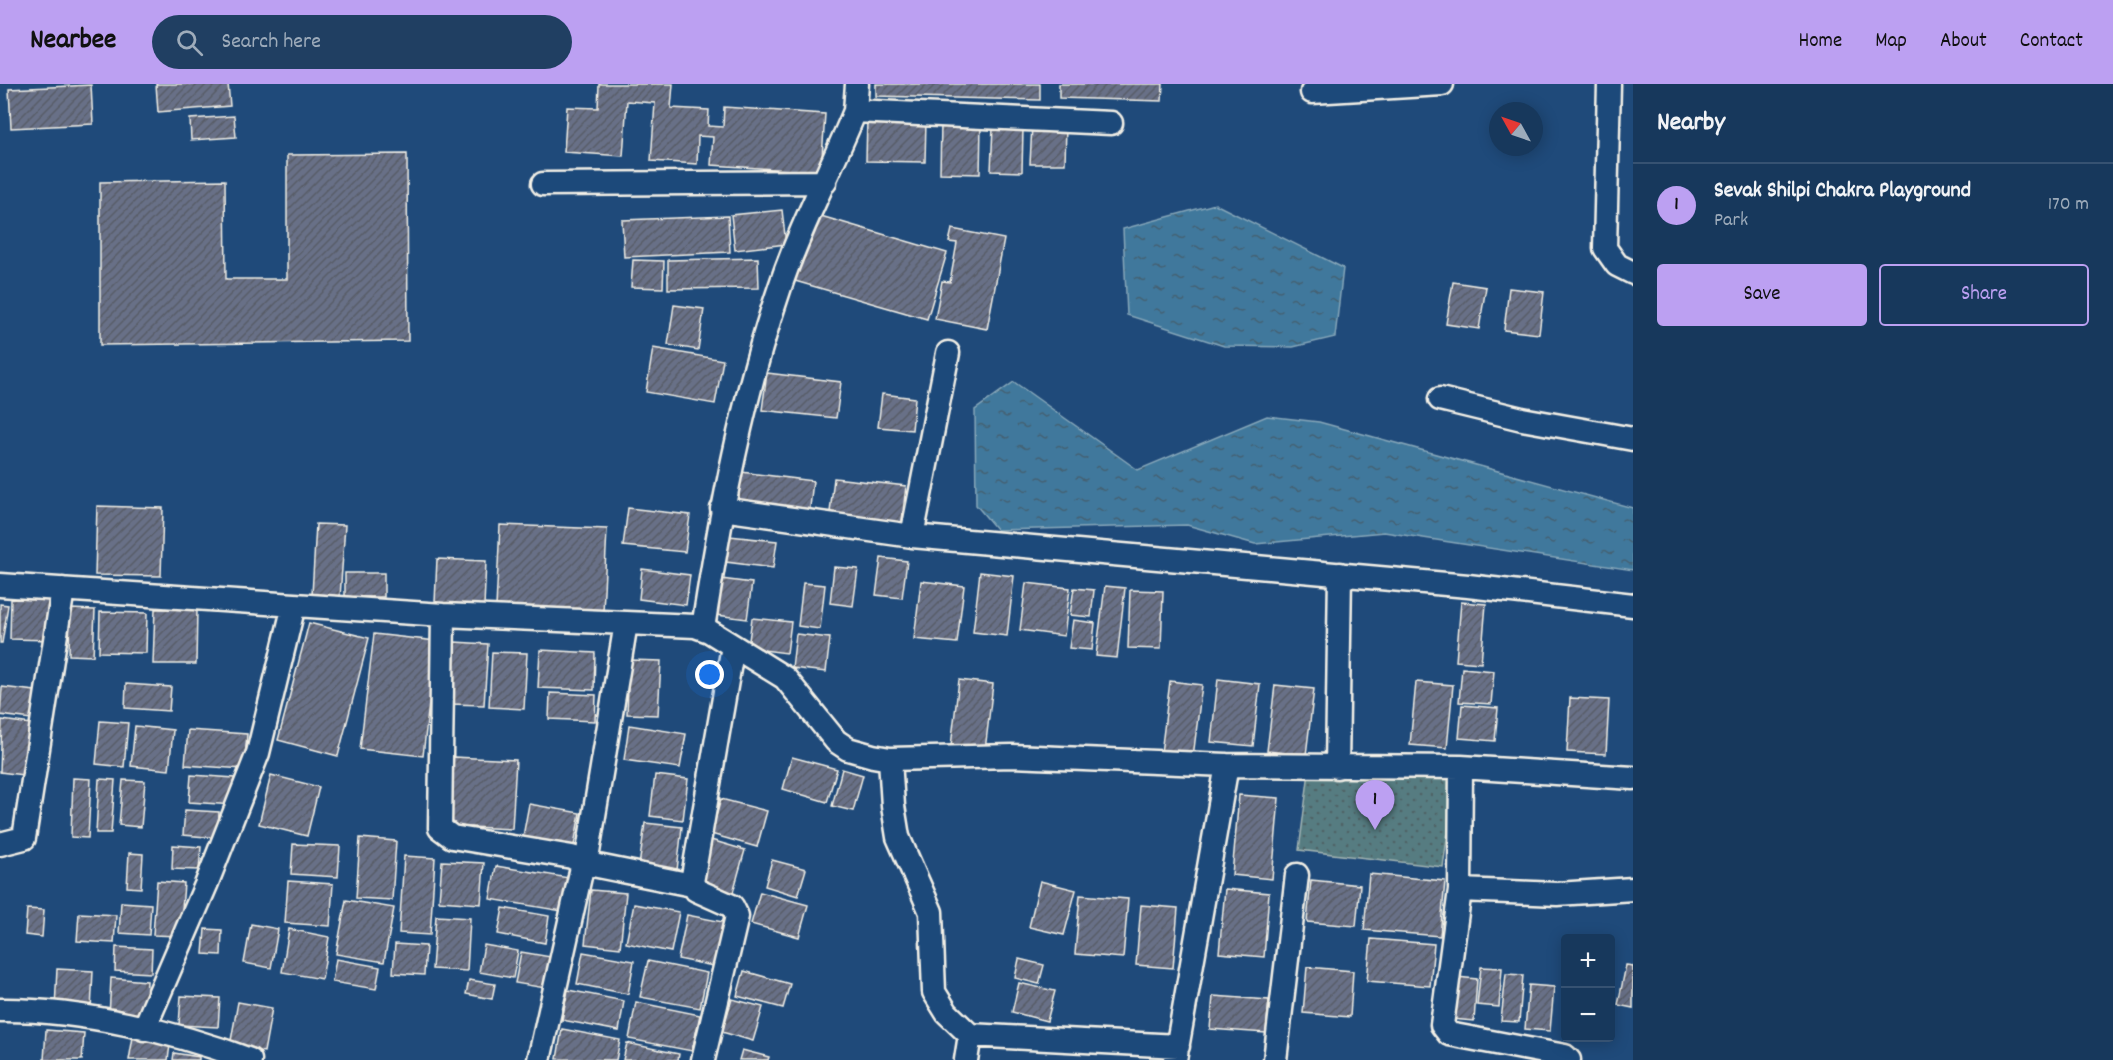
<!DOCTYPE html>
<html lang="en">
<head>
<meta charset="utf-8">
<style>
	:root { --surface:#17385c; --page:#203f62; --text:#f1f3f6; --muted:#9eacbb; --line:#365272; --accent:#bca0f2 }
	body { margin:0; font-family:Dekko,sans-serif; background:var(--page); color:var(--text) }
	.controls { position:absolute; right:18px; bottom:18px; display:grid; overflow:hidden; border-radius:6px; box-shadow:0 3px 15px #0003 }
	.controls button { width:54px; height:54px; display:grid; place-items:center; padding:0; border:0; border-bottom:2px solid var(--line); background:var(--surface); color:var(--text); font:30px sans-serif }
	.compass { position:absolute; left:1489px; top:18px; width:54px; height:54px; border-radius:50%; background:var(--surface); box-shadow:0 3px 15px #0003; rotate:310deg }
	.you { position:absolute; left:710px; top:591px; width:21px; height:21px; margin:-15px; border:4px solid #fff; border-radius:50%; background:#1a73e8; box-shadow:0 0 0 9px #1a73e833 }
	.badge { display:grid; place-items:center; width:39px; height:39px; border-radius:50%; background:var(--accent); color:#111; font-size:20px; font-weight:700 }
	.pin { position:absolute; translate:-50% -50px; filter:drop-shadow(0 2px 3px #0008) }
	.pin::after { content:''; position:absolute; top:32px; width:21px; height:18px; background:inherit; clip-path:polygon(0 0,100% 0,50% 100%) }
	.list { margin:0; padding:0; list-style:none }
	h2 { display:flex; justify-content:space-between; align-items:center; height:78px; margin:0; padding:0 24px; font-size:26px }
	h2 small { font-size:20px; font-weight:400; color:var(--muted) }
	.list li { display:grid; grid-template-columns:39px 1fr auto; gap:18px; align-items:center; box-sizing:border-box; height:84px; padding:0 24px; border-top:2px solid var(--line) }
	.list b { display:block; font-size:22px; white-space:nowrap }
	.list p { margin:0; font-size:20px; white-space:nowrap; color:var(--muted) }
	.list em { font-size:20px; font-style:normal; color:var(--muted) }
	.actions { display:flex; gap:12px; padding:18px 24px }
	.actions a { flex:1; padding:14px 0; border:2px solid var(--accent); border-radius:6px; text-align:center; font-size:21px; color:var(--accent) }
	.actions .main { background:var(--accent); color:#111 }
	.icon { flex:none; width:33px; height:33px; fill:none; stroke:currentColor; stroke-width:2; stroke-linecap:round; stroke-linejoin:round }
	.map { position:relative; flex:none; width:1633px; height:976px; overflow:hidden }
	header { display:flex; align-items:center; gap:36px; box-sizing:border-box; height:84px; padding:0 30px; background:var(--accent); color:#111 }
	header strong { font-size:28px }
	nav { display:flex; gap:33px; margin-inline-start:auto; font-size:21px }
	.search { width:420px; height:54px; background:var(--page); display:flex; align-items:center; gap:15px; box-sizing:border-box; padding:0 21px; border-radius:33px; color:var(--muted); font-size:22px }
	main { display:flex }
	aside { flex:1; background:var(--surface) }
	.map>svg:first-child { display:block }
	.grass { fill:url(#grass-dots); stroke:#a5b6b4; stroke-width:1.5 }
	.water { fill:url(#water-ripples); stroke:#88a8ba; stroke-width:1.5 }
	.building { fill:url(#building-hatch); stroke:#f4f1e8; stroke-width:1.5 }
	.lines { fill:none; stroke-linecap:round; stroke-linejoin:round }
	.minor-casing { stroke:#f4f1e8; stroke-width:27 }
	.minor { stroke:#1f4a7a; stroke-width:22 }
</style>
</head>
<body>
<header>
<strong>Nearbee</strong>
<div class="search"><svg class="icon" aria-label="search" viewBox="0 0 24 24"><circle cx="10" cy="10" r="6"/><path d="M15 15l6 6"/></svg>Search here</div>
<nav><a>Home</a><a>Map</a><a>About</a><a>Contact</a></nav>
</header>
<main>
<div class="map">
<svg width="1633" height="976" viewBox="0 0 1633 976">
	<defs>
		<pattern id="grass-dots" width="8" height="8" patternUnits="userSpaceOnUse" patternTransform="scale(1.5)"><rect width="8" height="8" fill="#567b81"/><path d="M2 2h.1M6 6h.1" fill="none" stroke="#506466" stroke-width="1.8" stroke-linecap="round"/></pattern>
		<pattern id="water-ripples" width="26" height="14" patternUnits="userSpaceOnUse" patternTransform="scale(1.5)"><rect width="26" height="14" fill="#40789c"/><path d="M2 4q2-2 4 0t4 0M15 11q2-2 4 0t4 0" fill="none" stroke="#446071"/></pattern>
		<pattern id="building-hatch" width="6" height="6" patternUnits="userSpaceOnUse" patternTransform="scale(1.5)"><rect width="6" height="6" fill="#677087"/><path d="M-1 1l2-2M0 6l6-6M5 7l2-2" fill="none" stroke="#585c66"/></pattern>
	</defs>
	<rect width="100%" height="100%" fill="#1f4a7a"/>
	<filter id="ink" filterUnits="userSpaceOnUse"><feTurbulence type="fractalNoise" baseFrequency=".0167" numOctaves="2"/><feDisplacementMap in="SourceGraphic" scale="12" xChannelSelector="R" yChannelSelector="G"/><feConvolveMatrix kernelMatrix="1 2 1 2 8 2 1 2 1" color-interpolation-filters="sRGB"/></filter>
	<g filter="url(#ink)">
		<path class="grass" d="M1309,688L1456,690L1443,783L1299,766Z"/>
		<path class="water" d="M1215,120L1343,184L1335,253L1293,263L1224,262L1127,231L1123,145Z
			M1014,298L1138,386L1267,332L1319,338L1633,424V486L1384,448L1255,460L1187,441L997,446L976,421L975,326Z"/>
		<path class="building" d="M156,0H228L230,22L158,28Z
			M599,0H673L671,24L709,26L708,42L723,43L724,23L825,30L821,88L711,81L713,53L698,52L697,80L651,77L655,19L627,17L623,72L564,68L567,23L598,24Z
			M876,0H1040V16L876,12Z
			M1059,0H1163L1162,17L1059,14Z
			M91,1L93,40L11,44L9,5Z
			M234,32L236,53L191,56L190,35Z
			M867,35L926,36L925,78L866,77Z
			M941,40L981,41L980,90L940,89Z
			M1032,41L1066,42L1065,80H1030Z
			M993,43L1023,44L1022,88L991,87Z
			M407,70L408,257L100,261V98L225,96L226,195H287V71Z
			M782,126L786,160L735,166L731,131Z
			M814,130L947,169L927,235L795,197Z
			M728,132L730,168L624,173L622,136Z
			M952,145L1004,155L987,245L935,235L942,197L950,198L957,159L949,158Z
			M758,174L759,204L668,205V176Z
			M633,176L664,177L663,204L631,203Z
			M1453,198L1486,203L1479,245L1446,240Z
			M1509,204L1544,208L1539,250L1504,246Z
			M674,221L704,225L698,266L668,261Z
			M653,264L723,276L715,320L646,308Z
			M767,289L841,298L836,334L762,326Z
			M882,310L915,314L912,346L878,343Z
			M741,388L813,397L809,432L738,423Z
			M834,394L906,402L901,445L829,437Z
			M97,422L163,424L161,492L95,491Z
			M628,424L690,431L685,468L623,462Z
			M316,440L345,441L340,513L312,511Z
			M500,441L607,445L603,528L496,523Z
			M729,452L777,457L773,484L726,478Z
			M881,474L907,477L902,514L876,511Z
			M437,475L486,477L484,522L435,519Z
			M834,483L858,485L853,522L830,519Z
			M642,485L690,491L686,521L639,515Z
			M980,488L1014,492L1007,552L973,548Z
			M345,489H384V513H345Z
			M721,495L752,499L747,535L717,531Z
			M921,497L964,502L957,559L914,555Z
			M803,499L825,501L820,545L798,542Z
			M1026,499L1070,504L1064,552L1020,546Z
			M1105,502L1125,504L1117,574L1096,572Z
			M1074,504L1094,506L1091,533L1070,531Z
			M1130,506L1163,507L1161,565L1128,564Z
			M11,515L53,516L52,556L10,555Z
			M1461,518L1486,520L1481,579L1456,577Z
			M0,520L8,521L2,559H0Z
			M70,525L95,526L93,572L69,571Z
			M155,525H197L196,580H153Z
			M100,528L147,529L146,569L99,568Z
			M752,534L791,538L787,569L748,564Z
			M1073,536L1095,539L1092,566L1069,564Z
			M309,539L369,554L338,672L278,656Z
			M374,550L436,557L423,672L360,665Z
			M796,550L830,554L826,588L792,584Z
			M454,558L488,560L484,621L450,620Z
			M540,566L595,569L594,606L538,604Z
			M492,568L527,569L524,625L489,623Z
			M629,576L661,577L658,631L627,630Z
			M1462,584L1494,587L1491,620L1459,618Z
			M1218,595L1260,600L1253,662L1211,658Z
			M959,596L993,600L985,666L951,662Z
			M1170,597L1202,601L1193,673L1161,669Z
			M1416,598L1453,601L1447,664L1410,661Z
			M126,600L171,603L169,627L125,624Z
			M1275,601L1314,605L1306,671L1267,667Z
			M2,603L43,608L40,636L0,631Z
			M550,609L596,611L595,637L549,635Z
			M1570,614L1609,616L1606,670L1567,668Z
			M1462,621L1498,624L1495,657L1459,654Z
			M2,636L38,641L31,692L0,688Z
			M100,637L128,639L124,683L96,680Z
			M629,641L686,650L680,684L624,676Z
			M135,642L173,646L169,686L131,682Z
			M188,646L247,650L244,685L185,681Z
			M453,673L516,676L512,745L449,742Z
			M792,673L837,685L827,718L783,705Z
			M842,685L863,691L853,727L832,722Z
			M191,691L235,694L234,721L189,718Z
			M271,691L319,703L307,752L259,740Z
			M655,691L688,695L683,736L650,732Z
			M73,694L91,695L88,754L71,753Z
			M99,695L115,696L111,749H96Z
			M123,696L145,697L141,743L119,741Z
			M1239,711L1279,714L1272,795L1232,791Z
			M721,715L767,727L757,763L711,750Z
			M529,720L580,729L573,767L522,758Z
			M185,726L219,728L218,754L183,751Z
			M645,739L682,743L677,786L639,782Z
			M360,754L396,757L392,816L356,814Z
			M711,756L745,766L732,812L698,802Z
			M293,760L340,762L338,793L291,790Z
			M173,761L201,763L199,786L172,785Z
			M129,769L143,770L141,804L127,803Z
			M404,772L435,774L430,851L399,849Z
			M772,776L806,785L798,812L765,802Z
			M442,777L484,779L481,820L439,817Z
			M496,782L569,794L562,827L490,815Z
			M1369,790L1445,797L1440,852L1364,846Z
			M1311,796L1360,801L1356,842L1307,838Z
			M157,797L184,799L180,852L153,851Z
			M288,797L333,800L330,842L285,839Z
			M1040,797L1076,806L1064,851L1029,843Z
			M1225,805L1269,809L1264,873L1219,869Z
			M591,806L626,809L620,864L585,860Z
			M760,808L808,821L799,853L751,840Z
			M1080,811L1128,815L1123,874L1075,870Z
			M346,816L394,824L384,878L336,870Z
			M121,818L151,820L149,851L119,849Z
			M634,820L679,828L671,868L626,859Z
			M1141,821L1178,824L1173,884L1136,881Z
			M503,824L549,832L545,859L498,850Z
			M27,825L44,826L42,853L25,851Z
			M79,829L116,831L114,859L77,857Z
			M687,831L723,838L714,882L678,875Z
			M436,832L470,834L467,887L432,885Z
			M251,840L278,845L271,884L244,879Z
			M205,845L222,846L221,871L203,870Z
			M289,845L329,853L322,895L282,888Z
			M1371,855L1434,860L1430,902L1367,897Z
			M395,860L426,862L424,891L393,889Z
			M484,861L518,867L513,894L479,888Z
			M116,863L152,865L151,889L115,887Z
			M521,868L551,873L545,904L515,899Z
			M583,868L634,877L628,910L577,900Z
			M336,875L380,883L376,905L332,898Z
			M1019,875L1044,881L1039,900L1015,894Z
			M648,877L707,889L700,924L640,913Z
			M1626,881L1633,882V924L1618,921Z
			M1307,883L1353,887L1350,933L1303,929Z
			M1481,883L1502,884L1499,923L1477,921Z
			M57,885L93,887L91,926L55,924Z
			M744,887L790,900L783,924L737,912Z
			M1506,890L1523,891L1519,938L1501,937Z
			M1456,893L1477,895L1474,937L1452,935Z
			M111,894L147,897L145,936L109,934Z
			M469,896L495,900L492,915L466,910Z
			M1019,899L1055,907L1047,937L1012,928Z
			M1529,901L1554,903L1550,947L1525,945Z
			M568,906L624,917L619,947L562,936Z
			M181,912L220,914L218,943L179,941Z
			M1213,912L1269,916L1266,949L1210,945Z
			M732,915L763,923L753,957L722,948Z
			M238,918L272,924L264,968L230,962Z
			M636,918L700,931L692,967L629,955Z
			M562,945L620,956L616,976L557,975Z
			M46,946L84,949L82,976H44Z
			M133,953L170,960L168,976H129Z
			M627,959L679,970L678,976H623Z
			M742,966L769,973L768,976H739Z
			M174,969L199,973V976H173Z"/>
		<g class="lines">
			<defs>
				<path id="minor" d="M1609,0L1605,164L1617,181L1633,189
					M1312,8L1442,0
					M855,27L1111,39
					M543,100L825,98
					M1440,315L1522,335L1633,355
					M722,425L912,452L1468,502L1633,521
					M912,452L948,269
					M0,501L443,531L695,542L709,547L785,594L836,657L848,665L873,672L890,675L1012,672L1227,681L1461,683L1633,694
					M443,531L440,744L452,753L572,773L583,779L539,976
					M703,544C721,428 742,314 780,203C800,143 831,86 855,27L857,0
					M890,675L893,722L898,753L931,828L934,908L947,929L970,951L966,976
					M1337,683L1340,490
					M1461,683L1460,806L1442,941L1449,950L1565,972L1569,976
					M0,760L24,754L63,505
					M583,779L692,801
					M586,780L626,539
					M1460,806L1557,810L1633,805
					M0,926C79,925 176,948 250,976
					M144,945L206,801L258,669L294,521
					M970,951L1178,962
					M703,976L737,832L732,822L696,806L692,798L733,562
					M1175,976L1227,681
					M1275,976L1297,791"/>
			</defs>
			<use href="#minor" class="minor-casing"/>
			<use href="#minor" class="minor"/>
		</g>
	</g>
</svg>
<div class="controls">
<button>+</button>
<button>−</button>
</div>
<svg class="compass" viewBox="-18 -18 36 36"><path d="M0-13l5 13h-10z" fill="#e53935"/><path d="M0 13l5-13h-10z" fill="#9eacbb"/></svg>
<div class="you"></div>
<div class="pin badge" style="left:1375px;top:746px">1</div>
</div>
<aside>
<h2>Nearby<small></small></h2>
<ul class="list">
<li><span class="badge">1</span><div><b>Sevak Shilpi Chakra Playground</b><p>Park</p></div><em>170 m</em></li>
</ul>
<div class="actions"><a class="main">Save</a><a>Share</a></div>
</aside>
</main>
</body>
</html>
